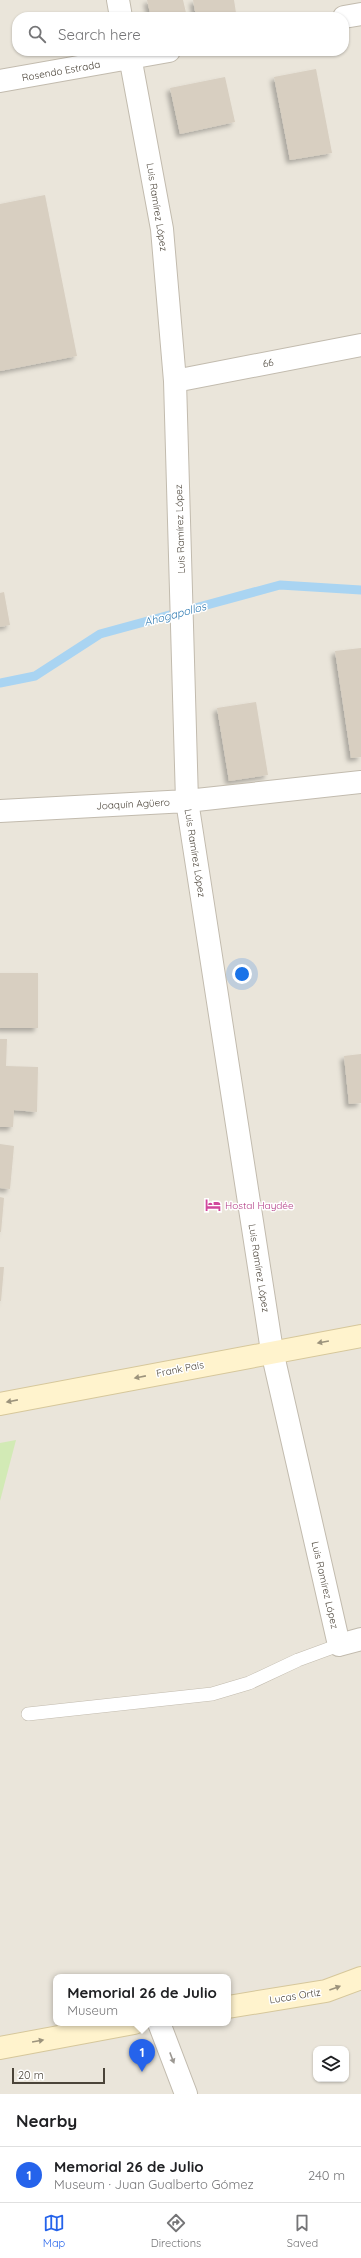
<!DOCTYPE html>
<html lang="en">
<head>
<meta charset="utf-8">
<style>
	:root { --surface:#fff; --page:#f2f2f2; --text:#202124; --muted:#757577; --line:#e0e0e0; --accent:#2563eb }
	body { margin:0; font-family:Quicksand,sans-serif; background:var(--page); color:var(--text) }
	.controls { position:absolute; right:12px; bottom:12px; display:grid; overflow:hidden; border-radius:8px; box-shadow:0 1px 3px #0004 }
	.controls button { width:36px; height:36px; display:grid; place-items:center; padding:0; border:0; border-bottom:1px solid var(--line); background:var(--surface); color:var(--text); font:20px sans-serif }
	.scale { position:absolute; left:12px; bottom:10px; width:93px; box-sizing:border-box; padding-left:4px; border:2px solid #4b4439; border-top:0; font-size:11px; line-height:14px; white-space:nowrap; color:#4b4439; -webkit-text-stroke:3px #fff; paint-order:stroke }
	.you { position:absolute; left:242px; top:974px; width:14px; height:14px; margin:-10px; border:3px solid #fff; border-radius:50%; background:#1a73e8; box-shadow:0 0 0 6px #1a73e833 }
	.badge { display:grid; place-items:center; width:26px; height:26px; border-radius:50%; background:var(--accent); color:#fff; font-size:13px; font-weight:700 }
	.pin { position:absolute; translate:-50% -33px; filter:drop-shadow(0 1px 2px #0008) }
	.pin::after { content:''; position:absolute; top:21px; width:14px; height:12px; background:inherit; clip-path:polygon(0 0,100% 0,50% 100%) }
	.popup { position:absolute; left:53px; top:1974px; width:178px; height:52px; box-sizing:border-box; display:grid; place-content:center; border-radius:8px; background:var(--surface); filter:drop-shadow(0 1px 3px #0005); font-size:13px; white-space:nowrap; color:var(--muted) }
	.popup b { font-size:15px; color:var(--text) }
	.popup::after { content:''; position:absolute; left:50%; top:100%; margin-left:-8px; border:8px solid transparent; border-top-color:var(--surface) }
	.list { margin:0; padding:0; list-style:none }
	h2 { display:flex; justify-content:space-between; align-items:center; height:52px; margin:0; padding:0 16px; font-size:17px }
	h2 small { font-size:13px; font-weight:400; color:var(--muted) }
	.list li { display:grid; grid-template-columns:26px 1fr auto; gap:12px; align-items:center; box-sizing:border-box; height:56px; padding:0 16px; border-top:1px solid var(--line) }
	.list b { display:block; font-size:15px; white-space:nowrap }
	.list p { margin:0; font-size:13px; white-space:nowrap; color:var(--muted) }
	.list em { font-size:13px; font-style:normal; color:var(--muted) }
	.icon { flex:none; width:22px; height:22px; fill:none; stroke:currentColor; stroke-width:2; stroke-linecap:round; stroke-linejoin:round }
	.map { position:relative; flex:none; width:361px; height:2094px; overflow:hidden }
	.search { position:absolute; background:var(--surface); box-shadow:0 1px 3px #0004; left:12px; right:12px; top:12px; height:44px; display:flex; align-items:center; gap:10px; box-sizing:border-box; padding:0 14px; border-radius:16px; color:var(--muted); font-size:15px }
	.sheet { height:108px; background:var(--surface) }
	nav { display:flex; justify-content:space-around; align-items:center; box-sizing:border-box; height:56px; border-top:1px solid var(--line); background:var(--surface); font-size:11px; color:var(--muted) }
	nav a { display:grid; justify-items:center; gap:2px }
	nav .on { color:var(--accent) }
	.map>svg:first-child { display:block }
	.residential { fill:#eae5da; fill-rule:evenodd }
	.green { fill:#d2eab5 }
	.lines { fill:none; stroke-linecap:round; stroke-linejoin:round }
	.stream { stroke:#a9d4f2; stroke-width:9 }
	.building { fill:#d8cfc1; filter:url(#shadow) }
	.service-casing { stroke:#c2bbae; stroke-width:14 }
	.minor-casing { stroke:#c2bbae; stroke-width:24 }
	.secondary-casing { stroke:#d6c79b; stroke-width:24 }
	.service { stroke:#fff; stroke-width:13 }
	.minor { stroke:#fff; stroke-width:22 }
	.secondary { stroke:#fff3cd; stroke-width:22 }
	.oneway { fill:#9c937c }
	.oneway2 { fill:#9c9892 }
	.labels { text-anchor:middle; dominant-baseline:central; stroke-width:3; stroke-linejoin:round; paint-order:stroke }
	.street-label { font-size:10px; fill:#4b4439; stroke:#fff }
	.hotel-label { font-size:10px; fill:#b23c85; stroke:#fff; text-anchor:start }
	.water-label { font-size:11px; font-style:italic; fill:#2e7ab2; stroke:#fff }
</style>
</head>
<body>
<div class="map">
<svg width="361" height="2094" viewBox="0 0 361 2094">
	<defs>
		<filter id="shadow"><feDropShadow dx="-3.5" dy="3.5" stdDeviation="2" flood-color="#0004"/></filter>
	</defs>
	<rect width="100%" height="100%" fill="#f6f3ec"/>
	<path class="residential" d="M0,0H361V2094H0ZM17,17H344V51H17ZM56,1977H228V2023H56ZM316,2049H346V2079H316Z"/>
	<path class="green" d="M16,1440L0,1501V1443Z"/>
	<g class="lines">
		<path class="stream" d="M0,683L35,676L100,634L280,585L361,590"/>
	</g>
	<path class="building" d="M147,0H183L187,17H151Z
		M193,0H234L236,13L215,17H196Z
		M316,69L332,153L290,160L274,77Z
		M225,77L235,122L180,134L170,88Z
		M45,195L77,356L0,371V204Z
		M4,592L10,625L0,627V593Z
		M361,648V757L351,758L335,651Z
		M256,702L268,775L229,781L217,708Z
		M0,973H38V1028H0Z
		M0,1039H7L6,1066L38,1067L37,1112L14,1110L13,1127H0Z
		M361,1054V1103L349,1104L344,1056Z
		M0,1144L14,1146L10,1189L0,1188Z
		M0,1197L4,1198L1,1232H0Z
		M0,1267H4L1,1301H0Z"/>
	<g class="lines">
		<defs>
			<path id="service" d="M28,1714L212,1694L249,1683L298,1660L339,1645"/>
			<path id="minor" d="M118,0L121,17
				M344,17L361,14
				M129,51L162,229L175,381L187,801L272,1351L339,1645L361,1639
				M0,81L169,51
				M175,381L361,345
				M0,811L187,801L361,782
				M159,2023L186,2094"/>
			<path id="secondary" d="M0,1404L361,1336
				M228,2007L326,1991L361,1978
				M0,2048L134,2023"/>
		</defs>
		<use href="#service" class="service-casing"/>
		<use href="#minor" class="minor-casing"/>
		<use href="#secondary" class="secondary-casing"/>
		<use href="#service" class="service"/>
		<use href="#minor" class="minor"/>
		<use href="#secondary" class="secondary"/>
	</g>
	<defs><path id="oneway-solid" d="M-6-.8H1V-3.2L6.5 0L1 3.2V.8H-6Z"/></defs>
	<g class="oneway">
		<use href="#oneway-solid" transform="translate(323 1342) rotate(170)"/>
		<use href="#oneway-solid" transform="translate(140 1377) rotate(169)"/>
		<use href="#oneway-solid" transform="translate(12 1401) rotate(169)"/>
		<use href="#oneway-solid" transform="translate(335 1988) rotate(-20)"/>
		<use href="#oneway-solid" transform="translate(38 2041) rotate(-10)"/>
	</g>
	<use class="oneway2" href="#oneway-solid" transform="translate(172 2058) rotate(69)"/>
	<defs>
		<symbol id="hotel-bare" viewBox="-9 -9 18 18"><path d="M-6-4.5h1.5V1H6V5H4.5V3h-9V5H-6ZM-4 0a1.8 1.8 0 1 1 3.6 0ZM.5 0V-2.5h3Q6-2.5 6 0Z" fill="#d1479c" stroke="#fff" stroke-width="2.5" paint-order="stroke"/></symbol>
	</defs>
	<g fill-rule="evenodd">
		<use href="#hotel-bare" x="202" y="1194" width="22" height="22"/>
	</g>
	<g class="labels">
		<g class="street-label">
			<text transform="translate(61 71) rotate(-10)">Rosendo Estrada</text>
			<text transform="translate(157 207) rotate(81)">Luis Ramírez López</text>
			<text transform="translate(268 363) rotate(-11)">66</text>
			<text transform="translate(180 529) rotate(-92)">Luis Ramírez López</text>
			<text transform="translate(133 804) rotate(-3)">Joaquín Agüero</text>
			<text transform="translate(195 853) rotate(81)">Luis Ramírez López</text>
			<text transform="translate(259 1268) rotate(81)">Luis Ramírez López</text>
			<text transform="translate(180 1369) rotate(-11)">Frank País</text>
			<text transform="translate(325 1585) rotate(77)">Luis Ramírez López</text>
			<text transform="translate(295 1996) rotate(-9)">Lucas Ortiz</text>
		</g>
		<g class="hotel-label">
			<text x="225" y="1205">Hostal Haydée</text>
		</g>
		<g class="water-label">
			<text transform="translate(175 614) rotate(-15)">Ahogapollos</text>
		</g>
	</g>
</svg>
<div class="controls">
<button><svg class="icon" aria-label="layers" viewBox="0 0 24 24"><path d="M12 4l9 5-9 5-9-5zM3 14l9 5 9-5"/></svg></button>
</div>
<div class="scale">20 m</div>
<div class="you"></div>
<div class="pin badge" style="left:142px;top:2072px">1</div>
<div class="popup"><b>Memorial 26 de Julio</b>Museum</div>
<div class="search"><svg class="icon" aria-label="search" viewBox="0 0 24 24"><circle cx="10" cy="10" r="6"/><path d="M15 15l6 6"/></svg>Search here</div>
</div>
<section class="sheet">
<h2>Nearby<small></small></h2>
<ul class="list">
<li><span class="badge">1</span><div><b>Memorial 26 de Julio</b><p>Museum · Juan Gualberto Gómez</p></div><em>240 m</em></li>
</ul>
</section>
<nav>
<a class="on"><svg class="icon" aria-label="map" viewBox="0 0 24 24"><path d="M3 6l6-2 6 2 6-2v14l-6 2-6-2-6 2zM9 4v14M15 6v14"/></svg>Map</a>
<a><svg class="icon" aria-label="directions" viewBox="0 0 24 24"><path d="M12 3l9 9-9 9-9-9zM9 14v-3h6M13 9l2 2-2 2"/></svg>Directions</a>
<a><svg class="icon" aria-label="saved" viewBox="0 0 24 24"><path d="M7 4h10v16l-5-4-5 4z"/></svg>Saved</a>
</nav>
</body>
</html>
